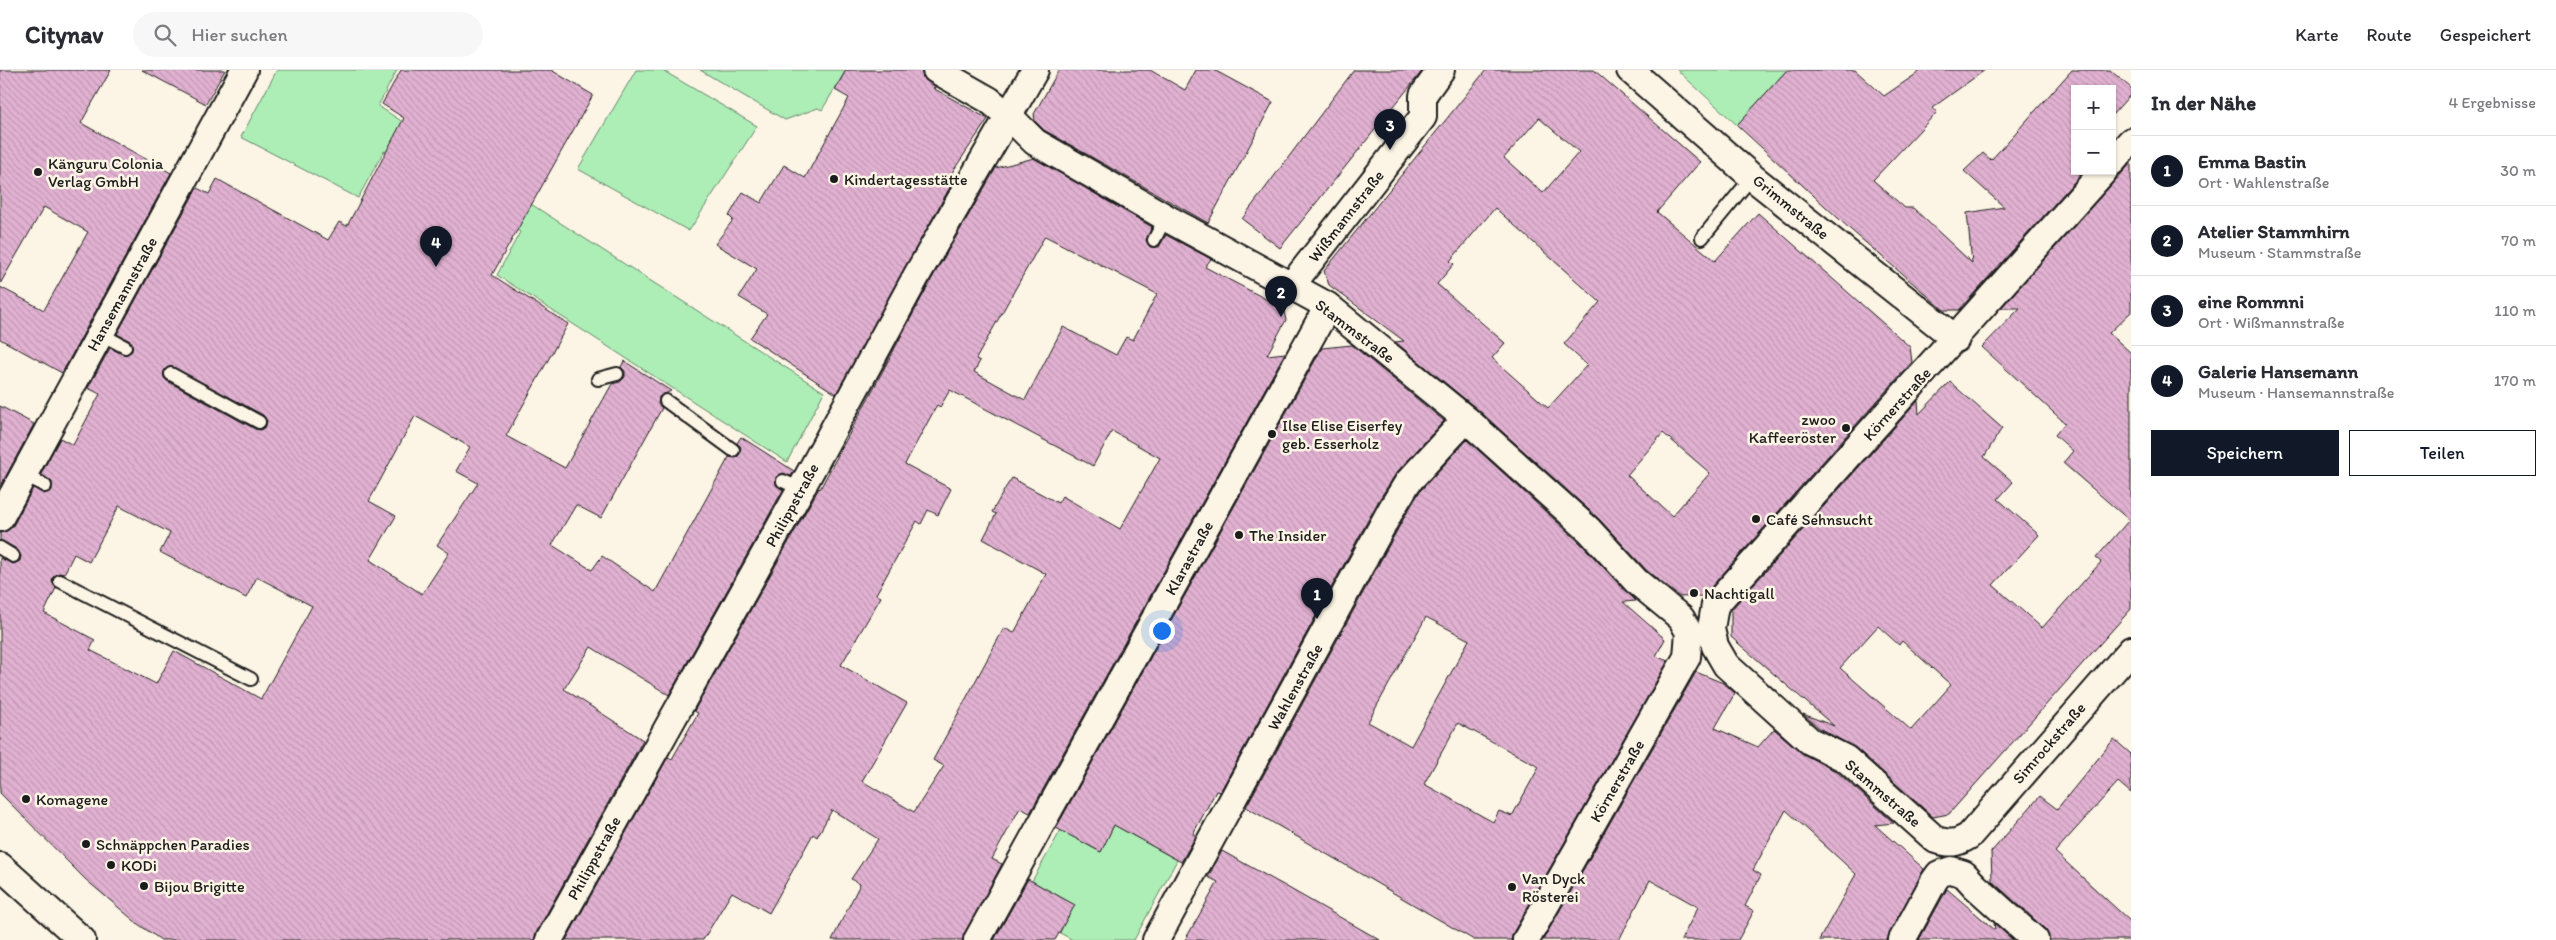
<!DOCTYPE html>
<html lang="de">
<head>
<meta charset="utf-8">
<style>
	:root { --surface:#fff; --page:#f7f7f7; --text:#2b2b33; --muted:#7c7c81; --line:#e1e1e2; --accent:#111827 }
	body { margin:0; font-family:Itim,sans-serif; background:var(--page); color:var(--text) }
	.controls { position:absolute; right:15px; top:15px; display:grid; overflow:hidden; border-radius:0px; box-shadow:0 1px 4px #0004 }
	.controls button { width:45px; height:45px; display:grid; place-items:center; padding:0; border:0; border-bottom:1px solid var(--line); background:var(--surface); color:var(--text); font:25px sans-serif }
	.you { position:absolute; left:1161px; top:560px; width:18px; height:18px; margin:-12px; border:4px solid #fff; border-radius:50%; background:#1a73e8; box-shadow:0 0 0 8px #1a73e833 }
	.badge { display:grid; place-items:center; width:32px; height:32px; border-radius:50%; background:var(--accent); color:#fff; font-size:16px; font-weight:700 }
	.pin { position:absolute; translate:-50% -41px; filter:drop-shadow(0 1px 2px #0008) }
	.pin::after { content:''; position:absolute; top:26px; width:18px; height:15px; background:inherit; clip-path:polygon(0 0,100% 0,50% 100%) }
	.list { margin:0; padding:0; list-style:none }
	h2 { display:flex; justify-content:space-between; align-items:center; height:65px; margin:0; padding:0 20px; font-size:21px }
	h2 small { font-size:16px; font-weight:400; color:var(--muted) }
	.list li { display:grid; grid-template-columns:32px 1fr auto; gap:15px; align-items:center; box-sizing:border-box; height:70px; padding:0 20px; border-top:1px solid var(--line) }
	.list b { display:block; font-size:19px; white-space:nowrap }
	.list p { margin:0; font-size:16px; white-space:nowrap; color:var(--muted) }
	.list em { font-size:16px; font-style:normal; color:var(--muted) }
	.actions { display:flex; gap:10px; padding:15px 20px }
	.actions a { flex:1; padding:11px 0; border:1px solid var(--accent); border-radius:0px; text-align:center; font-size:18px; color:var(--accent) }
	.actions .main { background:var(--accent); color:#fff }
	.icon { flex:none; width:28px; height:28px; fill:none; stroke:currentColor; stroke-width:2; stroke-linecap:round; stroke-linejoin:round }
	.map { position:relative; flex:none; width:2131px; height:870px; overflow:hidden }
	header { display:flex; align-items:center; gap:30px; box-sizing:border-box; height:70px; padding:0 25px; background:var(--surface); border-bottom:1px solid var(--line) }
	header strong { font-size:24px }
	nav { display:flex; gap:28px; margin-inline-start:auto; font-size:18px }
	.search { width:350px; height:45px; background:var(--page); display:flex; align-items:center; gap:12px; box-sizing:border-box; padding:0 18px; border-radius:28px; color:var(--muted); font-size:19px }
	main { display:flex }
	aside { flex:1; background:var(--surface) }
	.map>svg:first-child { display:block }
	.green { fill:#adeeb6; stroke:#648569 }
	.building { fill:url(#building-back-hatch); stroke:#1c1c1c; fill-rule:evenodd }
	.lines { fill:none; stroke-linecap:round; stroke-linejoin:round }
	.service-casing { stroke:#1c1c1c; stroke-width:16 }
	.minor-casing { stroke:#1c1c1c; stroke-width:30 }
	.service { stroke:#fcf5e5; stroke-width:12 }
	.minor { stroke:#fcf5e5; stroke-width:26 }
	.poi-dot { fill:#1c1c1c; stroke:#fcf5e5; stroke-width:2 }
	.labels { text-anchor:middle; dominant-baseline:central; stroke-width:5; stroke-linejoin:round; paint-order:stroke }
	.poi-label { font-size:16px; fill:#1c1c1c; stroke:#fcf5e5; text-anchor:start }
	.street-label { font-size:16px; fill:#1c1c1c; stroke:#fcf5e5 }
</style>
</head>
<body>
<header>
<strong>Citynav</strong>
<div class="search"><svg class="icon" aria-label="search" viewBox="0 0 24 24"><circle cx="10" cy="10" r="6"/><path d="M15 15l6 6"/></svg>Hier suchen</div>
<nav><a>Karte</a><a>Route</a><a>Gespeichert</a></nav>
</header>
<main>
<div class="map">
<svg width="2131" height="870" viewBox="0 0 2131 870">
	<defs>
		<pattern id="building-back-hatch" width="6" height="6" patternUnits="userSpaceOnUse" patternTransform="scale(1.25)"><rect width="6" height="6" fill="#e1b1d1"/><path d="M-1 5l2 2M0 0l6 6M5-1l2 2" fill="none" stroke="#c098b3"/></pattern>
	</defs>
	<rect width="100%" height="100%" fill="#fcf5e5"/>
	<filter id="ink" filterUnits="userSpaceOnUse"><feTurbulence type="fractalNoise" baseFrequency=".02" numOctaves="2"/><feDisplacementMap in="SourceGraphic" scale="10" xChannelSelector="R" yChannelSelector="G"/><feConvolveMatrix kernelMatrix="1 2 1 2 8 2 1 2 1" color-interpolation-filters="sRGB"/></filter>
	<g filter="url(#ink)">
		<path class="green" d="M277,0H397L378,36L824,322L787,392L497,205L520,162L384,81L358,128L241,67Z
			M636,0H662L757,56L689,161L578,99Z
			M700,0H846L822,40L818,38L785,50Z
			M1677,0H1787L1737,55Z
			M1114,755L1177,790L1134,870H1073L1060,863L1072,834L1032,811L1061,760L1100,782Z"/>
		<path class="building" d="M0,0H111L81,53L171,103L62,303L0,269V217L44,240L88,162L44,137L0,214Z
			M142,0H225L206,34Z
			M401,0H551L593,25L492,205L568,254L506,366L565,398L612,314L620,312L625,307V301L621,297L624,291L671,321L659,327L658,334L662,338L601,448L576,435L552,475L592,500L602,486L655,522L729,387L736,388L740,384L741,377L737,373L741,367L794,401L791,406L783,403L776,407V415L783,420L669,625L591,577L564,619L643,670L536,863L534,870H161L138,854L85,809L0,723V488L13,494L20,491L21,486L17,479L0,470V463L7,461L13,456L33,418L44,424L52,420V412L41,404L60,368L73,375L100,324L88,318L110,278L125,285L132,281V272L117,264L197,118L209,124L217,109L328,170L339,152L347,156L404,48L382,34ZM171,296L263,345L267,351L266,356L260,360L255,359L167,311L164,308V301ZM415,346L470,377L456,401L478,413L437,475L449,483L422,524L370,490L396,446L369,431ZM119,436L170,463L160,482L246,528L257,507L312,536L261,629L174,581L156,614L90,580L95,570L44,543L56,518L52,512L53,507L59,503L64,504L74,484L89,492Z
			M846,0H921L923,8L936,17L933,18L988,49L947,110L955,108L836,324L750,268L767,244L739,227L757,199L715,174L733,150L729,146L743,122L761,133L784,95L805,108L849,28L835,20Z
			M1059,0H1150L1185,20L1196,0H1214L1273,32L1208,153L1044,60L1035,51L1034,44Z
			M1354,0H1423L1280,178L1242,149Z
			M1486,0H1594L1700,92L1657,142L1715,191L1758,143L1910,277L1912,292L1703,526L1680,527L1646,500L1599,449L1476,338L1395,272L1404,271L1329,215L1324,201ZM1539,48L1579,82L1543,123L1504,88ZM1495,138L1600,232L1564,274L1587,295L1548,338L1492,288L1505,273L1437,214L1454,194L1450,191ZM1663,363L1710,403L1672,446L1627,405Z
			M1787,0H1855L1884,26L1922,0H1985L1932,38L1937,42L1873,110L1905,138H1913L1972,193L1967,143L2004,137L1964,101L1983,83L1991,90L2072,0H2110L2131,18V24L2112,45V19H2075V101H2084L1959,240H1944L1851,160L1737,55Z
			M1034,88L1152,157L1146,170L1150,177H1159L1166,165L1211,189L1205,197L1283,238L1286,250L1267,285L1285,283L1030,743L1020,738L992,789L1002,794L962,870H832L860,814L851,809L878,769L832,740L817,767L813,764L769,843L732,822L703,870H566L668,687L672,689L698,643L694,641L819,418L820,419L931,210L996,98ZM1045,166L1157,224L1133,270L1126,267L1116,285L1063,257L1025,330L974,302L980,291L976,289ZM950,320L1093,396L1112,361L1160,388L1120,459L1062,426L1058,433L1012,408L1006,417L992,442L996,444L983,469L1046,504L1014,563L1004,558L933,690L944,696L914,742L862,711L907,633L841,595L881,527L876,524L917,451L921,454L928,440L938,445L951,419L905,394L937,335L940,337Z
			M2131,93V242L2109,263L2131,283V539L1949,744L1933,747L1856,678L1819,658L1803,644L1834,656L1731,567V540L1918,331L1919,344L1950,312L2002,358L1984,387L2013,412L1998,429L2039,465L1993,515L2042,558L2101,492L2096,488L2129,450L2063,393L2073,381L2055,365L2065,353L1982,277L2020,238H2001ZM1878,556L1899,575L1902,571L1951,615L1911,660L1840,598Z
			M1352,275L1444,351L1397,402L1379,430L1220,722L1216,721L1193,764L1196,766L1181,792L1114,755L1101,782L1056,758L1322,278Z
			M0,336L34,354L0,417Z
			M1467,370L1578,471L1636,531L1623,532L1665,569L1656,586L1668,591L1513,863L1511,870H1474L1246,737L1405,446L1420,421ZM1426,547L1469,570L1411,676L1368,652ZM1458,653L1539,697L1512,746L1499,741L1493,752L1424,714Z
			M1696,602L1723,613L1735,623L1715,658L1758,677L1774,659L1803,684L1837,702L1894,753L1875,755L1924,799L1887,870H1819L1856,804L1786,740L1753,800L1761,805L1745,836L1754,841L1738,870H1681L1698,837L1650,810L1619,870H1543Z
			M2114,669L2131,684V723L2118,712L2055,782L2131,852V870H2050L2045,859L1992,811L1991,782L2040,726L2057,739Z
			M1222,781L1285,816L1380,870H1185L1218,812L1208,807Z
			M1028,809L1075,835L1055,870H994Z
			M1947,819L1995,860L1994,853L2013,870H1919Z"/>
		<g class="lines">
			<defs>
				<path id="service" d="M1702,168L1752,107
					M1154,170L1166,147
					M101,264L125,277
					M171,304L259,352
					M598,309L617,304
					M666,331L733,380
					M25,404L45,416
					M783,411L801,419
					M0,478L13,486
					M60,511L251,609"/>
				<path id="minor" d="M936,0L989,30L1010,47L1035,72L1172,151L1328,236L1466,349L1589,460L1636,511L1681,548L1689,562L1687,587L1526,870
					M1630,0L1752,107L1956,269
					M2112,92L2131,71
					M2104,101L1715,535L1711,559L1715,576L1726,595L1810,671L1846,689L1936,770C1950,774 1956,774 1969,766L2131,580
					M1291,216L1423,47V25L1441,0
					M0,448L244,0
					M0,796L82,870
					M549,870L801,419L918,203L1035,0
					M977,870L1328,236
					M1156,870L1392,438L1408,412L1466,349
					M1902,870L1934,811L1939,804L1951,800L1964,804L1975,816L2035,870"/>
			</defs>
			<use href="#service" class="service-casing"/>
			<use href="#minor" class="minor-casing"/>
			<use href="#service" class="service"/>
			<use href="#minor" class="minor"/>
		</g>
	</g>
	<g class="poi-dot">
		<circle cx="38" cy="102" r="5"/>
		<circle cx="834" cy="109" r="5"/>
		<circle cx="1846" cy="358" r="5"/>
		<circle cx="1272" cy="364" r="5"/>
		<circle cx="1756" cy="449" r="5"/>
		<circle cx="1239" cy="465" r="5"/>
		<circle cx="1694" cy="523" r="5"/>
		<circle cx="26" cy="729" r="5"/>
		<circle cx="86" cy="774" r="5"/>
		<circle cx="111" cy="795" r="5"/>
		<circle cx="144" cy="816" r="5"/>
		<circle cx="1512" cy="817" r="5"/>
	</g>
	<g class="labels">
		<g class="poi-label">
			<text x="48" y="93">Känguru Colonia<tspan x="48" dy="18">Verlag GmbH</tspan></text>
			<text x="844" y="109">Kindertagesstätte</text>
			<text x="1836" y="349" text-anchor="end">zwoo<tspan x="1836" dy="18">Kaffeeröster</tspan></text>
			<text x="1282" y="355">Ilse Elise Eiserfey<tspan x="1282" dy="18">geb. Esserholz</tspan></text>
			<text x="1766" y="449">Café Sehnsucht</text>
			<text x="1249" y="465">The Insider</text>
			<text x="1704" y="523">Nachtigall</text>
			<text x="36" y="729">Komagene</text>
			<text x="96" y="774">Schnäppchen Paradies</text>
			<text x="121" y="795">KODi</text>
			<text x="1522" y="808">Van Dyck<tspan x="1522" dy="18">Rösterei</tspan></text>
			<text x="154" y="816">Bijou Brigitte</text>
		</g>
		<g class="street-label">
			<text transform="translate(1791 137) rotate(39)">Grimmstraße</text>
			<text transform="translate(1346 146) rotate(-52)">Wißmannstraße</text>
			<text transform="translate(122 224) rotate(-61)">Hansemannstraße</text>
			<text transform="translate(1355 261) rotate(37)">Stammstraße</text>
			<text transform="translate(1897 334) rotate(-48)">Körnerstraße</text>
			<text transform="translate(792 435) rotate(-61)">Philippstraße</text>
			<text transform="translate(1189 488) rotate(-61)">Klarastraße</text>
			<text transform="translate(1295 617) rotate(-61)">Wahlenstraße</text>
			<text transform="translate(2049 673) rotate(-49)">Simrockstraße</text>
			<text transform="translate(1617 711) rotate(-60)">Körnerstraße</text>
			<text transform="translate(1883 723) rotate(41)">Stammstraße</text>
			<text transform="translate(594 788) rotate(-61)">Philippstraße</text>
		</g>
	</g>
</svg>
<div class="controls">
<button>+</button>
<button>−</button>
</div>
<div class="you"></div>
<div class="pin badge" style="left:1317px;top:549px">1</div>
<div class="pin badge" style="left:1281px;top:247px">2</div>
<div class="pin badge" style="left:1390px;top:80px">3</div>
<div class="pin badge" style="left:436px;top:197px">4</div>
</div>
<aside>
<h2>In der Nähe<small>4 Ergebnisse</small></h2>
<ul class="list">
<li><span class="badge">1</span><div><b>Emma Bastin</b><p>Ort · Wahlenstraße</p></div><em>30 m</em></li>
<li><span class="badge">2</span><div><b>Atelier Stammhirn</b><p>Museum · Stammstraße</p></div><em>70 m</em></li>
<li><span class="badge">3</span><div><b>eine Rommni</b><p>Ort · Wißmannstraße</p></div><em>110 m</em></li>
<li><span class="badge">4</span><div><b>Galerie Hansemann</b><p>Museum · Hansemannstraße</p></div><em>170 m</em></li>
</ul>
<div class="actions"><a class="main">Speichern</a><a>Teilen</a></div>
</aside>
</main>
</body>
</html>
